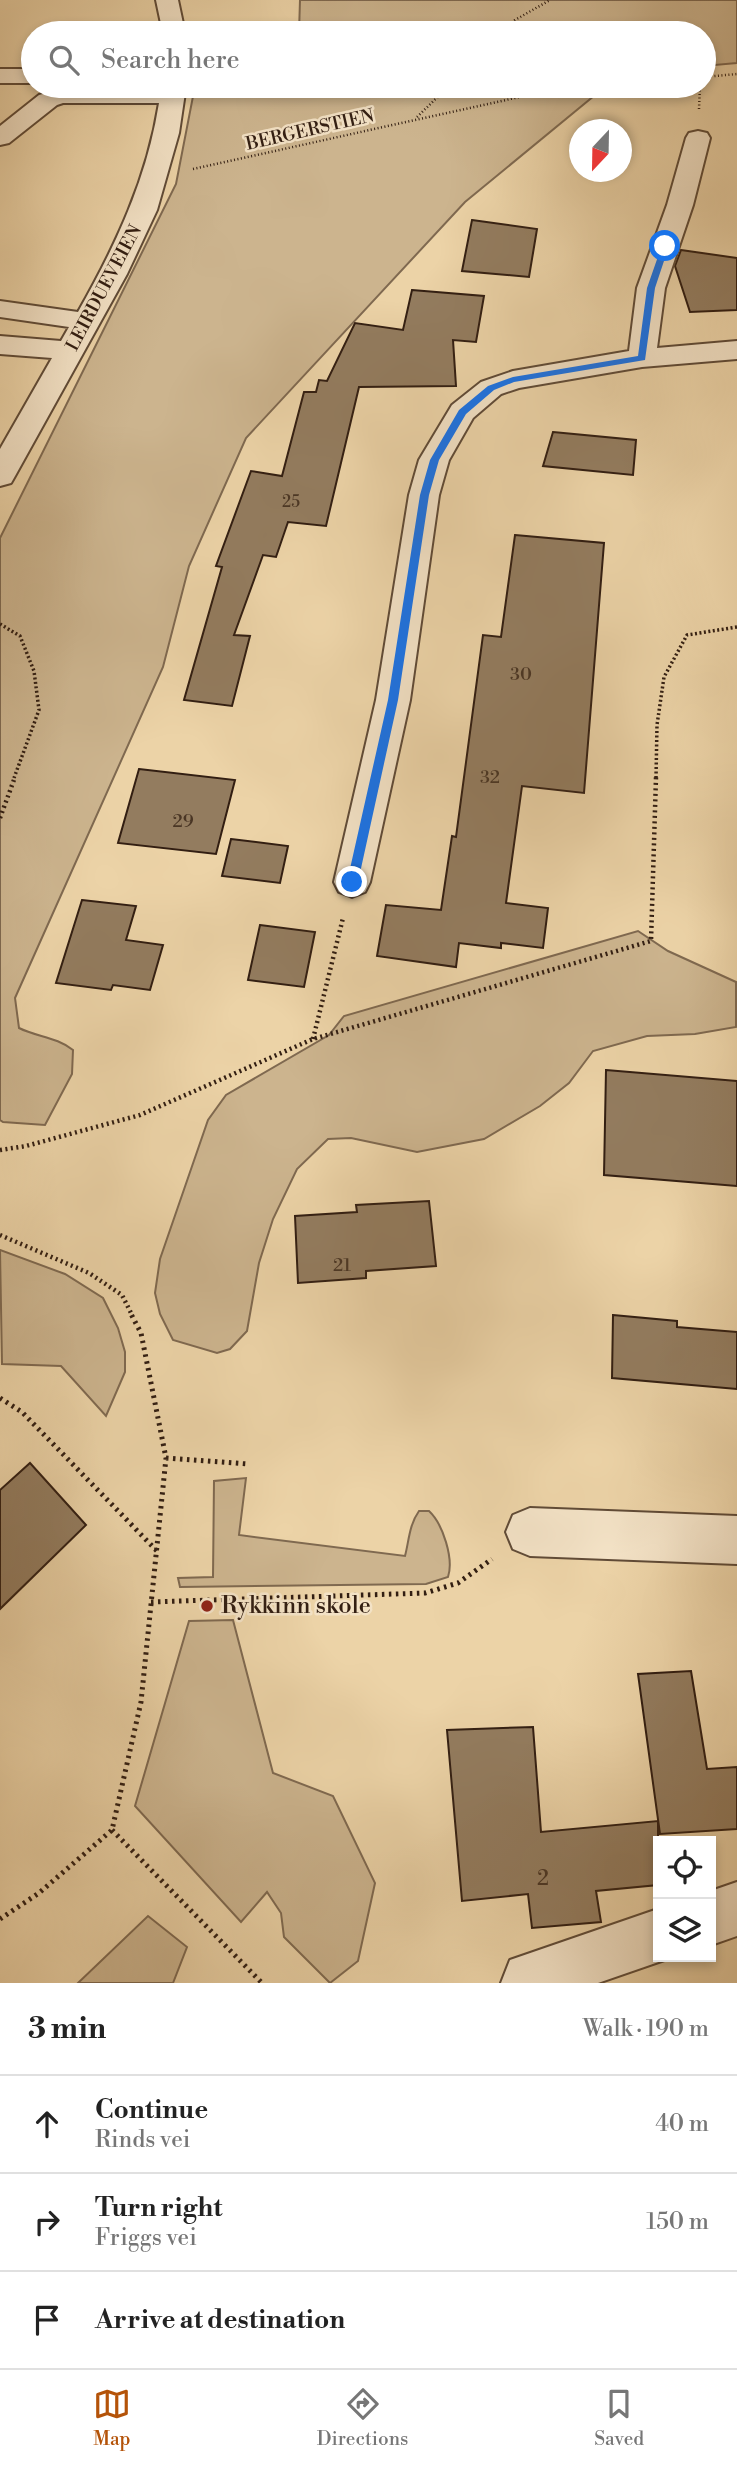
<!DOCTYPE html>
<html lang="en">
<head>
<meta charset="utf-8">
<style>
	:root { --surface:#fff; --page:#f2f2f2; --text:#222; --muted:#767676; --line:#e0e0e0; --accent:#b45309 }
	body { margin:0; font-family:"Libre Bodoni",serif; background:var(--page); color:var(--text) }
	.controls { position:absolute; right:21px; bottom:21px; display:grid; overflow:hidden; border-radius:0px; box-shadow:0 4px 10px #0003 }
	.controls button { width:63px; height:63px; display:grid; place-items:center; padding:0; border:0; border-bottom:2px solid var(--line); background:var(--surface); color:var(--text); font:35px sans-serif }
	.compass { position:absolute; left:569px; top:119px; width:63px; height:63px; border-radius:50%; background:var(--surface); box-shadow:0 4px 10px #0003; rotate:202deg }
	.stop { position:absolute; width:21px; height:21px; margin:-16px; border:5px solid #1a73e8; border-radius:50%; background:#fff }
	.stop.end { background:#1a73e8; border-color:#fff; box-shadow:0 2px 7px #0008 }
	.list { margin:0; padding:0; list-style:none }
	h2 { display:flex; justify-content:space-between; align-items:center; height:91px; margin:0; padding:0 28px; font-size:30px }
	h2 small { font-size:23px; font-weight:400; color:var(--muted) }
	.list li { display:grid; grid-template-columns:46px 1fr auto; gap:21px; align-items:center; box-sizing:border-box; height:98px; padding:0 28px; border-top:2px solid var(--line) }
	.list b { display:block; font-size:26px; white-space:nowrap }
	.list p { margin:0; font-size:23px; white-space:nowrap; color:var(--muted) }
	.list em { font-size:23px; font-style:normal; color:var(--muted) }
	.icon { flex:none; width:38px; height:38px; fill:none; stroke:currentColor; stroke-width:2; stroke-linecap:round; stroke-linejoin:round }
	.map { position:relative; flex:none; width:737px; height:1983px; overflow:hidden }
	.search { position:absolute; background:var(--surface); box-shadow:0 4px 10px #0003; left:21px; right:21px; top:21px; height:77px; display:flex; align-items:center; gap:18px; box-sizing:border-box; padding:0 24px; border-radius:38px; color:var(--muted); font-size:26px }
	.sheet { height:385px; background:var(--surface) }
	nav { display:flex; justify-content:space-around; align-items:center; box-sizing:border-box; height:98px; border-top:2px solid var(--line); background:var(--surface); font-size:19px; color:var(--muted) }
	nav a { display:grid; justify-items:center; gap:4px }
	nav .on { color:var(--accent) }
	.map>svg:first-child { display:block }
	.green { fill:#ccb48e; stroke:#7f6950; stroke-width:2 }
	.building { fill:#937c5f; stroke:#321e12; stroke-width:2 }
	.lines { fill:none; stroke-linecap:round; stroke-linejoin:round }
	.minor-casing { stroke:#604b37; stroke-width:4 }
	.path-far3 { stroke:#321e12; stroke-width:2.5; stroke-dasharray:1 2.5; stroke-linecap:butt }
	.path-far2 { stroke:#321e12; stroke-width:3.5; stroke-dasharray:2 2.5; stroke-linecap:butt }
	.path-far1 { stroke:#321e12; stroke-width:4.5; stroke-dasharray:2 3.5; stroke-linecap:butt }
	.path { stroke:#321e12; stroke-width:5; stroke-dasharray:2.5 4.5; stroke-linecap:butt }
	.minor { fill:#f3e2c6; fill-rule:evenodd }
	.route { fill:#1a73e8 }
	.poi-dot { fill:#8f2418; stroke:#f3e2c6; stroke-width:2.5 }
	.labels { text-anchor:middle; dominant-baseline:central; stroke-width:5; stroke-linejoin:round; paint-order:stroke }
	.far-number-label { font-size:16px; fill:#4a3625 }
	.far-street-label { font-size:18px; fill:#321e12; stroke:#f3e2c6 }
	.number-label { font-size:18px; fill:#4a3625 }
	.near-number-label { font-size:21px; fill:#4a3625 }
	.near-poi-label { font-size:24px; fill:#321e12; stroke:#f3e2c6; text-anchor:start }
</style>
</head>
<body>
<div class="map">
<svg width="737" height="1983" viewBox="0 0 737 1983">
	<rect width="100%" height="100%" fill="#ecd3a7"/>
	<filter id="stains"><feTurbulence type="fractalNoise" baseFrequency=".00286" numOctaves="4"/><feColorMatrix values="0 0 0 0 .2 0 0 0 0 .09 0 0 0 0 .02 0 0 0 .5 -.17"/></filter>
	<radialGradient id="worn" r=".72"><stop offset=".6" stop-color="#630" stop-opacity="0"/><stop offset="1" stop-color="#630" stop-opacity=".3"/></radialGradient>
	<path class="green" d="M300,0H737V63L704,66V33H299Z
		M195,86H606L465,202L246,438L189,566L163,667L15,998L19,1028C37,1037 57,1037 73,1050L72,1074L45,1125L3,1122L0,1120V538L176,184Z
		M638,931L668,951L736,982V1027L695,1034L647,1036L593,1051L569,1083L540,1106L484,1139L417,1152L351,1138L328,1139L297,1169L273,1219L259,1263L247,1331L230,1349L217,1353L173,1340L160,1314L155,1293L160,1259L208,1120L226,1095L329,1035L344,1016Z
		M0,1250L65,1274L103,1298L118,1328L125,1352V1372L106,1416L61,1366L2,1364Z
		M246,1478L239,1535L405,1556C409,1541 409,1525 419,1511H429C443,1524 454,1559 448,1577L426,1584L180,1587L178,1578L213,1577L214,1481Z
		M233,1620L273,1773L333,1796L375,1883L358,1961L330,1983L284,1937L281,1913L267,1892L241,1922L135,1806L189,1621Z
		M148,1916L187,1947L173,1983H78Z"/>
	<path class="building" d="M472,220L537,229L529,277L462,271Z
		M681,250L737,258V310L690,312L675,266Z
		M412,290L484,296L476,342L453,340L456,386L359,387L326,526L288,522L276,557L263,555L234,635L250,636L232,706L184,700L222,567L216,566L251,471L282,476L304,392H316L319,380L327,381L355,323L403,330Z
		M553,432L636,440L633,475L543,466Z
		M515,535L604,543L584,793L522,786L506,903L548,908L543,948L501,943V948L459,943L456,967L377,956L386,905L441,910L452,836L456,837L483,635L501,637Z
		M139,769L235,780L216,854L118,843Z
		M231,839L288,846L280,883L222,876Z
		M82,900L136,906L126,940L163,945L150,990L113,985L111,990L56,983Z
		M260,925L315,932L304,987L248,980Z
		M606,1070L737,1081V1186L604,1175Z
		M429,1201L436,1266L366,1271V1278L298,1283L295,1216L357,1212L356,1205Z
		M613,1315L677,1321V1327L737,1332V1389L612,1378Z
		M30,1463L86,1525L0,1609V1490Z
		M691,1671L707,1769L737,1767V1829L660,1834L638,1674Z
		M533,1727L541,1832L658,1821V1885L596,1891L601,1922L532,1928L528,1894L462,1901L447,1730Z"/>
	<g class="lines">
		<defs>
			<path id="minor" d="M156,0H178L185,33H163Z
				M0,69H33V83H0Z
				M162,86H186L179,133L157,210L127,274L15,476L11,483L0,486V449L52,358L0,354V336L61,341L69,327L0,317V301L78,312C116,245 147,179 159,103H63L57,105L9,143L0,145V126L39,95L61,89H162Z
				M698,131L707,133L710,138L693,205L665,288L657,348L737,341V359L642,367L519,388L501,394L473,418L449,460L439,495L410,700L370,882L365,892L352,897L339,892L334,882L376,700L409,495L419,460L452,405L481,382L513,371L629,351L637,288L667,205L686,138L689,133Z
				M530,1508L737,1516V1564L530,1556L513,1549L506,1532L513,1515Z
				M737,1882V1936L711,1945V1891Z
				M658,1909V1957H673L598,1983H501L510,1960Z"/>
		</defs>
		<use href="#minor" class="minor-casing"/>
		<path class="path-far3" d="M502,33L515,20L550,0
			M704,77L737,74
			M699,109L700,86
			M417,117L449,86
			M193,169L524,96L614,86"/>
		<path class="path-far2" d="M0,624L20,636L34,671L39,710L14,778
			M656,778L657,725L664,677L687,635L737,627"/>
		<path class="path-far1" d="M0,818L15,777
			M313,1039L343,918
			M0,1150L26,1146L140,1115L313,1039L651,941L656,777
			M0,1235L89,1273L122,1295L132,1315"/>
		<path class="path" d="M0,1398L22,1412L157,1551
			M166,1458L248,1464
			M151,1602L425,1593L458,1583L492,1559
			M112,1830L262,1983
			M0,1919L39,1893L112,1830L141,1702L166,1458L141,1333L131,1314"/>
		<use href="#minor" class="minor"/>
	</g>
	<path class="route" d="M662,245L669,246L655,288L645,360L514,382L494,390L466,414L439,460L429,495L398,700L358,882L352,886L349,885L347,882L388,700L420,495L430,460L459,410L488,386L513,377L638,356L647,288Z"/>
	<circle class="poi-dot" cx="207" cy="1606" r="7"/>
	<g class="labels">
		<g class="far-number-label">
			<text x="291" y="502">25</text>
		</g>
		<g class="far-street-label">
			<text transform="translate(310 130) rotate(-13)">BERGERSTIEN</text>
			<text transform="translate(104 288) rotate(-62)">LEIRDUEVEIEN</text>
		</g>
		<g class="number-label">
			<text x="521" y="674">30</text>
			<text x="490" y="777">32</text>
			<text x="183" y="821">29</text>
			<text x="342" y="1265">21</text>
		</g>
		<g class="near-number-label">
			<text x="543" y="1879">2</text>
		</g>
		<g class="near-poi-label">
			<text x="221" y="1606">Rykkinn skole</text>
		</g>
	</g>
	<rect width="100%" height="100%" filter="url(#stains)"/>
	<rect width="100%" height="100%" fill="url(#worn)"/>
</svg>
<div class="controls">
<button><svg class="icon" aria-label="locate" viewBox="0 0 24 24"><circle cx="12" cy="12" r="6"/><path d="M12 2v4M12 18v4M2 12h4M18 12h4"/></svg></button>
<button><svg class="icon" aria-label="layers" viewBox="0 0 24 24"><path d="M12 4l9 5-9 5-9-5zM3 14l9 5 9-5"/></svg></button>
</div>
<svg class="compass" viewBox="-18 -18 36 36"><path d="M0-13l5 13h-10z" fill="#e53935"/><path d="M0 13l5-13h-10z" fill="#767676"/></svg>
<div class="stop" style="left:665px;top:246px"></div>
<div class="stop end" style="left:352px;top:882px"></div>
<div class="search"><svg class="icon" aria-label="search" viewBox="0 0 24 24"><circle cx="10" cy="10" r="6"/><path d="M15 15l6 6"/></svg>Search here</div>
</div>
<section class="sheet">
<h2>3 min<small>Walk · 190 m</small></h2>
<ul class="list">
<li><svg class="icon" aria-label="ahead" viewBox="0 0 24 24"><path d="M12 20V5M6 11l6-6 6 6"/></svg><div><b>Continue</b><p>Rinds vei</p></div><em>40 m</em></li>
<li><svg class="icon" aria-label="right" viewBox="0 0 24 24"><path d="M7 20v-9h11M14 6l5 5-5 5"/></svg><div><b>Turn right</b><p>Friggs vei</p></div><em>150 m</em></li>
<li><svg class="icon" aria-label="arrive" viewBox="0 0 24 24"><path d="M6 21V4h12l-3 4 3 4H6"/></svg><div><b>Arrive at destination</b></div></li>
</ul>
</section>
<nav>
<a class="on"><svg class="icon" aria-label="map" viewBox="0 0 24 24"><path d="M3 6l6-2 6 2 6-2v14l-6 2-6-2-6 2zM9 4v14M15 6v14"/></svg>Map</a>
<a><svg class="icon" aria-label="directions" viewBox="0 0 24 24"><path d="M12 3l9 9-9 9-9-9zM9 14v-3h6M13 9l2 2-2 2"/></svg>Directions</a>
<a><svg class="icon" aria-label="saved" viewBox="0 0 24 24"><path d="M7 4h10v16l-5-4-5 4z"/></svg>Saved</a>
</nav>
</body>
</html>
